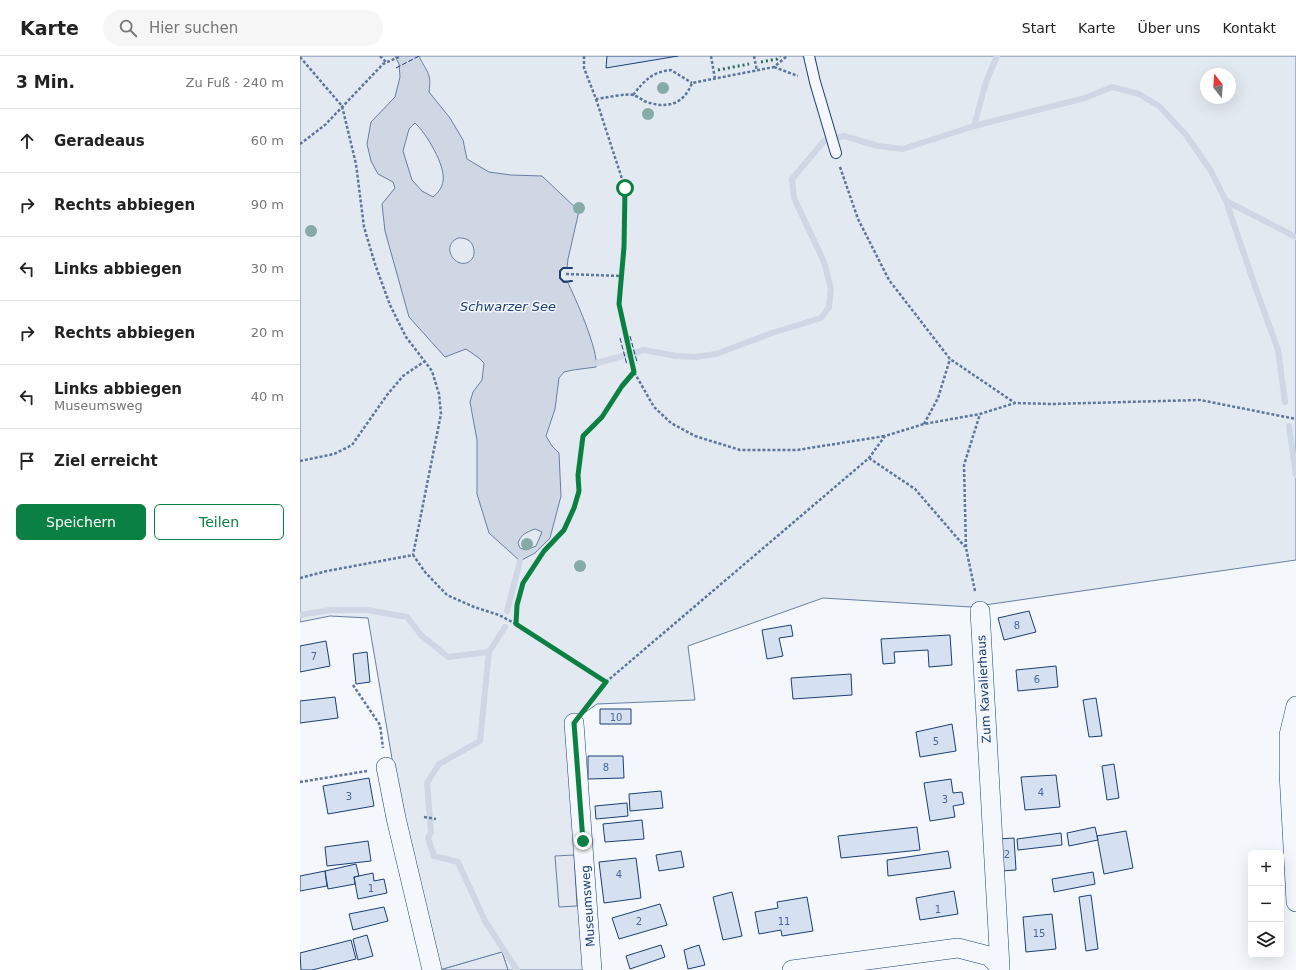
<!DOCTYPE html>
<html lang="de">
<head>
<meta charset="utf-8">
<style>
	:root { --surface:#fff; --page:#f6f6f6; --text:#222; --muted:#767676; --line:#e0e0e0; --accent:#0b8043 }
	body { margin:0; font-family:"DejaVu Sans",sans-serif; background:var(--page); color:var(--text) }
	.controls { position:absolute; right:12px; bottom:12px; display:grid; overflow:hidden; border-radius:6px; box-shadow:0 4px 16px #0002 }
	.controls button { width:36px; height:36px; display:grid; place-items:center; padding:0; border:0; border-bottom:1px solid var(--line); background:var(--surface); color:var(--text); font:20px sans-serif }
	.compass { position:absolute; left:900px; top:12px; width:36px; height:36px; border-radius:50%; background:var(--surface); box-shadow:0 4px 16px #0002; rotate:343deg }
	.stop { position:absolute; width:12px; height:12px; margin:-9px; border:3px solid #0b8043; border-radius:50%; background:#fff }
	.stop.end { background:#0b8043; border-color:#fff; box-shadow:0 1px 4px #0008 }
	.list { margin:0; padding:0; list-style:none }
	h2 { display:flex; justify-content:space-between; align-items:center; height:52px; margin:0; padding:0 16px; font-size:17px }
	h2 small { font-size:13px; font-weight:400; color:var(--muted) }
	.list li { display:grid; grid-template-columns:26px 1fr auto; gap:12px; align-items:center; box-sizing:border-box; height:64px; padding:0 16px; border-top:1px solid var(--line) }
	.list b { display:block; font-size:15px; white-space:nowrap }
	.list p { margin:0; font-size:13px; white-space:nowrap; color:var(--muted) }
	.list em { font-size:13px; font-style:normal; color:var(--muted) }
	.actions { display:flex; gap:8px; padding:12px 16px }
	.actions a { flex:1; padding:9px 0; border:1px solid var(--accent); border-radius:6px; text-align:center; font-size:14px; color:var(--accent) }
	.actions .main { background:var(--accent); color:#fff }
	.icon { flex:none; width:22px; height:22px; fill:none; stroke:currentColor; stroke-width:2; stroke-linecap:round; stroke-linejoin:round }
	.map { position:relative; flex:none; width:996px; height:914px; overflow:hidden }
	header { display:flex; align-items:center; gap:24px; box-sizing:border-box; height:56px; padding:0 20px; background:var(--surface); border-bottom:1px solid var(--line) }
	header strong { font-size:19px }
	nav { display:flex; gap:22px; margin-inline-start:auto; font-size:14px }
	.search { width:280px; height:36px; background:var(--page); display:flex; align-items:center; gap:10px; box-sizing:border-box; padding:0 14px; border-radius:22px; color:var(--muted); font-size:15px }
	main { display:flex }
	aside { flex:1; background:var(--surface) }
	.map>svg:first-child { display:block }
	.green { fill:#e3e9f0; stroke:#687fa3; fill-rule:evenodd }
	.parking { fill:#e3e8f0; stroke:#687fa3 }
	.water { fill:#cfd7e4; stroke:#687fa3; fill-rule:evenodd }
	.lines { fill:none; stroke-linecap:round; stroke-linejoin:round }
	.stream { stroke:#cfd7e4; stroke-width:6 }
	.building { fill:#d5e0f0; stroke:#1d3f73 }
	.service-casing { stroke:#1d3f73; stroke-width:12 }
	.minor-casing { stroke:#1d3f73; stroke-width:20 }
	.path { stroke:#5e769c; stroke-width:2.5; stroke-dasharray:3 2; stroke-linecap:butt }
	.service { stroke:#f4f7fb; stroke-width:10 }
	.minor { stroke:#f4f7fb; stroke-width:19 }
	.hedge { stroke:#2c6c60; stroke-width:3; stroke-dasharray:2 3; stroke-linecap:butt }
	.fence { stroke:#1d3f73; stroke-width:1; stroke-dasharray:5 2; stroke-linecap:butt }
	.wall { stroke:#1d3f73; stroke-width:2 }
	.tree { fill:#86aba6 }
	.route { stroke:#0b8043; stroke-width:5 }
	.labels { text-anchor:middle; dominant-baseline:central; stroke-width:3; stroke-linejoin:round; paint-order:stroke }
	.number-label { font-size:10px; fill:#4b6792 }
	.street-label { font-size:12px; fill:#1d3f73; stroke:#f4f7fb }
	.water-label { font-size:13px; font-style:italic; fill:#1d3f73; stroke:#f4f7fb }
</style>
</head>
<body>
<header>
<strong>Karte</strong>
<div class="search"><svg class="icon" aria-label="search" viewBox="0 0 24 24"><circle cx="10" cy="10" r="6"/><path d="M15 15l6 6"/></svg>Hier suchen</div>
<nav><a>Start</a><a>Karte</a><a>Über uns</a><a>Kontakt</a></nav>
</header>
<main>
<aside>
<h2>3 Min.<small>Zu Fuß · 240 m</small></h2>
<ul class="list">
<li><svg class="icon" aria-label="ahead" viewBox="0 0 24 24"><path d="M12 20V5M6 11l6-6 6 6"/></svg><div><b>Geradeaus</b></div><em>60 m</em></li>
<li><svg class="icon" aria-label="right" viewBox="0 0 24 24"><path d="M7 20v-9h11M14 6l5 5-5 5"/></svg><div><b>Rechts abbiegen</b></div><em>90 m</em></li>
<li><svg class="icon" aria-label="left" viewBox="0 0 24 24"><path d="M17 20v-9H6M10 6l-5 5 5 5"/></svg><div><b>Links abbiegen</b></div><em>30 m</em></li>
<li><svg class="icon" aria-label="right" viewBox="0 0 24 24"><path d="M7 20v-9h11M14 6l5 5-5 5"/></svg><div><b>Rechts abbiegen</b></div><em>20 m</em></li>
<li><svg class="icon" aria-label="left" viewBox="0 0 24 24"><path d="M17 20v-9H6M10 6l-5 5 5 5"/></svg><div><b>Links abbiegen</b><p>Museumsweg</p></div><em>40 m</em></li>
<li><svg class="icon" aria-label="arrive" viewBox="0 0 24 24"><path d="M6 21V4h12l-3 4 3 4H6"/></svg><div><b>Ziel erreicht</b></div></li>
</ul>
<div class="actions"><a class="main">Speichern</a><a>Teilen</a></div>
</aside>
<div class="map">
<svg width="996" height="914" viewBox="0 0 996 914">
	<rect width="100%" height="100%" fill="#f4f7fb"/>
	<path class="green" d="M0,0H996V504L671,551L523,542L388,590L395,644L297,648L269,668L285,914H208L202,896L140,914L102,761L68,562L30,560L0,566ZM906,18H930V42H906Z"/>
	<path class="parking" d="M274,799L277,850L259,851L255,800Z
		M202,896L208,914H140Z"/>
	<path class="water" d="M95,0H119C126,16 132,16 129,36L150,62L163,84L167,103L189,116L211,119L242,120L279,155L268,203L267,212H263L260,215V222L264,225H267C275,241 299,295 296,311L273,314L264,316L259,322L255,353L246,380L252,390L259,397L261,440L250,482L235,497L220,505L189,477L177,438V384L170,346L173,336L182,324L184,307L179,302L166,293L145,301L109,261L85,175L82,148L95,132L93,126L78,118L71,105L67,88L71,66L95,41L100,21L99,8ZM115,67C126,77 146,110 143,125C142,132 138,137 133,141L122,135L112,124L103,95L109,73ZM158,182C161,182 165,182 168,184C174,187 176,198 172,203C159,218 138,191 158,182ZM235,473L242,476L236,490L226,494L220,492L218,487C221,478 227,476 235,473Z"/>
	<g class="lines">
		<path class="stream" d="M674,70L686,26L697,0
			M926,145L955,230L978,294L985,346
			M297,307L344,294L376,300L395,301L416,298L472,277L521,262L529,251L531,233L524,206L494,142L492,123L524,85L544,80L578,90L603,93L674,70L785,42L812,31L839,38L859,50L886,79L911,115L926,145L996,181
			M989,370L996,419
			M207,555L220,505
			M0,559L30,554H67L107,561L121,579L148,601L189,596
			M205,571L189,596L180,685L139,708L127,727L131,776L128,782L134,800L158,806L185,865L217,914"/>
	</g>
	<path class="building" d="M307,0H378L306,12Z
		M729,555L736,576L704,584L698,562Z
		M491,569L493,580L479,582L483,600L467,603L462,574Z
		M650,579L652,609L629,611L628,594L594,596L595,607L583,608L581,583Z
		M26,585L30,610L0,616V590Z
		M67,596L70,626L56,628L53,598Z
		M756,610L758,631L718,635L716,614Z
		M551,618L552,639L493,643L491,622Z
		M35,641L38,662L0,667V645Z
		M796,642L802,680L789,681L783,644Z
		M300,653H331V668H300Z
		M652,668L656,695L620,701L616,676Z
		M288,700H323L324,722L288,723Z
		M814,708L819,742L807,744L802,710Z
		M756,719L760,751L725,754L721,721Z
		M69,722L74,750L28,758L23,730Z
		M651,723L653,737L662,736L664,748L653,750L655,761L630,765L624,727Z
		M361,735L363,752L330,755L329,738Z
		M327,747L328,760L296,763L295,750Z
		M342,764L344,783L305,786L303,768Z
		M617,771L620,794L541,802L538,780Z
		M795,771L798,784L769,790L767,777Z
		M826,775L833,812L804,818L797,780Z
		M761,777L762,789L718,794L717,783Z
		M714,782L716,814L701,815L698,783Z
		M68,785L71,805L27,810L25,791Z
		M381,795L384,811L359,815L356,799Z
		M648,795L651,812L588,820L587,804Z
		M336,802L341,842L304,847L299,806Z
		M56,808L59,820L54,821L55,828L28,833L25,815Z
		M25,815L27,830L0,835V820Z
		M793,816L795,828L754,836L752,823Z
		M73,817L74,825L84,823L87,837L58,843L54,821Z
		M654,835L658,858L620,864L616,842Z
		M432,836L442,880L423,884L413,841Z
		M791,839L798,893L786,895L779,841Z
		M507,841L513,875L482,880L481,874L459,878L455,856L478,852L477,846Z
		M360,848L367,869L319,883L312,862Z
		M84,851L88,865L53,874L49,858Z
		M752,858L756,893L726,896L723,861Z
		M67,879L73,900L58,904L53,883Z
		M51,884L56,903L12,914H1L0,897Z
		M361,889L365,901L330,913L326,900Z
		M399,889L405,909L388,913L384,894Z"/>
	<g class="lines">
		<defs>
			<path id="service" d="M509,0L515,26L536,97"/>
			<path id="minor" d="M680,555L700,911
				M996,650L989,679V717L996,846
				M274,667L292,914
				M86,711L96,762L132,914
				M492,914L658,892L689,900L700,911V914"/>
		</defs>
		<use href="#service" class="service-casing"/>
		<use href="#minor" class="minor-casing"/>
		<path class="path" d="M80,0L87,7
			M284,0V12L296,43C304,42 327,37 333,39C337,40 341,43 344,45C365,53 383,50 392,27L474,11L487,0
			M411,0L415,23
			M454,0L457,15
			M0,1L42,50L56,108L64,171L75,208L90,249L106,281L132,315L139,338L141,358L113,499
			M474,11L498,20
			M333,39C345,24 352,16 371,14L392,27
			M296,43L325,132L324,191L319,248L334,316L354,351L371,367L395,380L440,394H497L585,380
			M0,88L25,69L83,8L101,0
			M540,111L558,163L589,224L650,303L715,347
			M266,218L321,220
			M624,368L638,342L650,303
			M569,402L615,433L665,491
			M0,405L34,398L52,389L87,339L103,320L125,305
			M0,522L27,515L113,499L125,516L147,539L174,551L199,559L216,568L306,626L569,402L585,380L624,368L680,358L715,347L752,348L900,344L996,363
			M675,535L666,492L664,409L680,358
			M216,568L217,549L223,527L244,495L264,474L274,452L279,435L278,419L283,380L302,361L322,330L334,316
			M53,629L80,669L83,692
			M285,652L305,626
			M0,726L67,715
			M124,761L136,763"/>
		<use href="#service" class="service"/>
		<use href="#minor" class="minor"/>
		<path class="hedge" d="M461,6L477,3L480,0
			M418,14L449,8"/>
		<path class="fence" d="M96,12L119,0
			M272,212H263L260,215V222L264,226L272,225
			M330,280L337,306
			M320,282L327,309"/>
		<path class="wall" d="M272,212H263L260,215V222L264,226L272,225"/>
	</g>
	<g class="tree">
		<circle cx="363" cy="32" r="6"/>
		<circle cx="348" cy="58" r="6"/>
		<circle cx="279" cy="152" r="6"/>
		<circle cx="11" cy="175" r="6"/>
		<circle cx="227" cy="488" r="6"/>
		<circle cx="280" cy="510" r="6"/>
	</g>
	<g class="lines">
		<path class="route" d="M283,785L274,667L306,626L216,568L217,549L223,527L244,495L264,474L274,452L279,435L278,419L283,380L302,361L322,330L334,316L319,248L324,191L325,132"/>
	</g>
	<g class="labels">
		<g class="number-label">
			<text x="717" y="569">8</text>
			<text x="14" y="600">7</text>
			<text x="737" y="623">6</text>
			<text x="316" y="661">10</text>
			<text x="636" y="685">5</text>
			<text x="306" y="711">8</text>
			<text x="741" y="736">4</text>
			<text x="49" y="740">3</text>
			<text x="645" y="743">3</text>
			<text x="707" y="798">2</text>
			<text x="319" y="818">4</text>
			<text x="71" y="832">1</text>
			<text x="638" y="853">1</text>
			<text x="339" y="865">2</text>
			<text x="484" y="865">11</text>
			<text x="739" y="877">15</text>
		</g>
		<g class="street-label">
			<text transform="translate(684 633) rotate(-93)">Zum Kavalierhaus</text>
			<text transform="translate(288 850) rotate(-94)">Museumsweg</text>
		</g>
		<g class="water-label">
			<text x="208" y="250">Schwarzer See</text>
		</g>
	</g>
</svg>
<div class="controls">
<button>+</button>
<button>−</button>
<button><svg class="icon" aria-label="layers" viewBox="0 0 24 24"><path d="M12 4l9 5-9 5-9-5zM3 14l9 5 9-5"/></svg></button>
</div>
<svg class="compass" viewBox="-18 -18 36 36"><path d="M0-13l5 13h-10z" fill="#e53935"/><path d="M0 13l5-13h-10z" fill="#767676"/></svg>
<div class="stop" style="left:325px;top:132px"></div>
<div class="stop end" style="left:283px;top:785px"></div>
</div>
</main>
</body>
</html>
